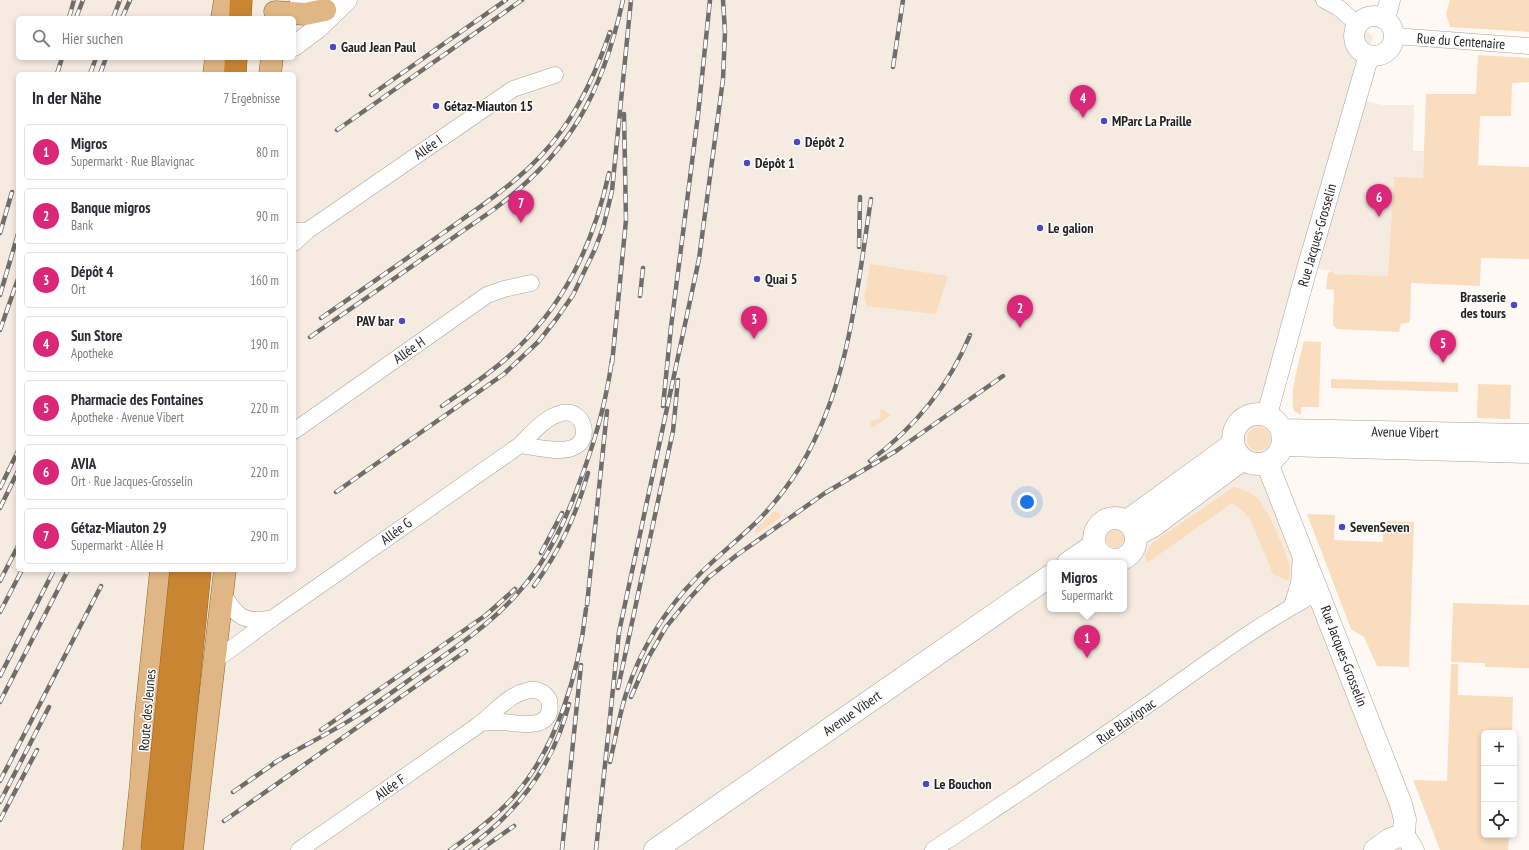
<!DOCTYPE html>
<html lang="de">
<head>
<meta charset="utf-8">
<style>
	:root { --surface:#fff; --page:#f2f2f3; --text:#2b2b33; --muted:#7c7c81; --line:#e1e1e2; --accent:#db2777 }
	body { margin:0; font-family:"PT Sans Narrow",sans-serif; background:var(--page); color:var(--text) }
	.controls { position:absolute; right:12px; bottom:12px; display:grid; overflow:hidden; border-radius:6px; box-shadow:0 2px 6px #0003 }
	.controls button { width:36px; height:36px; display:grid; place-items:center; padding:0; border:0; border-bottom:1px solid var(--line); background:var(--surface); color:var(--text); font:20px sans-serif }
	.you { position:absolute; left:1027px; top:502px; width:14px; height:14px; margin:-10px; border:3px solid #fff; border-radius:50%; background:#1a73e8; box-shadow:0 0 0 6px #1a73e833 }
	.badge { display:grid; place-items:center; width:26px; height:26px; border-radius:50%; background:var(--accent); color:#fff; font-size:13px; font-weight:700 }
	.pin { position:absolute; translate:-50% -33px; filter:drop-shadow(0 1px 2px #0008) }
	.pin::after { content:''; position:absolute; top:21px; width:14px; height:12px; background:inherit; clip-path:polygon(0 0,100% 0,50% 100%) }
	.popup { position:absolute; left:1047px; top:560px; width:80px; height:52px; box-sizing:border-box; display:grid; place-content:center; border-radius:6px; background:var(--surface); filter:drop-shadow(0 1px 3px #0005); font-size:13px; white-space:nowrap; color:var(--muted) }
	.popup b { font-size:15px; color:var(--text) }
	.popup::after { content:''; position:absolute; left:50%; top:100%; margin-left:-8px; border:8px solid transparent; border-top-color:var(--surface) }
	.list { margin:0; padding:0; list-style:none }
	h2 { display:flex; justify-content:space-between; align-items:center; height:52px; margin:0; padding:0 16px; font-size:17px }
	h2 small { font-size:13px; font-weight:400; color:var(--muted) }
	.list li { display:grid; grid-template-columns:26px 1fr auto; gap:12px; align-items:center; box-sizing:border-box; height:56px; margin:0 8px 8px; padding:0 8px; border:1px solid var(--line); border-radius:6px }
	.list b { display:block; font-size:15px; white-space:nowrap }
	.list p { margin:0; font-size:13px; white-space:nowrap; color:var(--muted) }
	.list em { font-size:13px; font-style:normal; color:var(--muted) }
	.icon { flex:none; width:22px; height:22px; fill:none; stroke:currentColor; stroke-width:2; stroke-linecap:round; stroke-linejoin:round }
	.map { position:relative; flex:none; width:1529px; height:850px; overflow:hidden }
	.search { position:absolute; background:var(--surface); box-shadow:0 2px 6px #0003; left:16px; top:16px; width:280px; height:44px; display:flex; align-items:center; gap:10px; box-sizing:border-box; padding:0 14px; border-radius:6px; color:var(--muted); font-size:15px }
	.panel { position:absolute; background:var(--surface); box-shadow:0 2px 6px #0003; left:16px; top:72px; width:280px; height:500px; border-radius:6px }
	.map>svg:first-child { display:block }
	.built { fill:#f6ebe1; fill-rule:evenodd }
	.green { fill:#fadcbf }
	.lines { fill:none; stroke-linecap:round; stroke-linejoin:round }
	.minor-casing { stroke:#a5a19d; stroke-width:17 }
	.tertiary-casing { stroke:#a5a19d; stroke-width:21 }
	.secondary-casing { stroke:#a5a19d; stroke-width:23 }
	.primary-casing { stroke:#90632c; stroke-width:23 }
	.motorway-casing { stroke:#90632c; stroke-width:23 }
	.minor { stroke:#fff; stroke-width:16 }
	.tertiary { stroke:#fff; stroke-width:20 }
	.secondary { stroke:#fff; stroke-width:22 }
	.primary { stroke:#dfb684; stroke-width:22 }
	.motorway { stroke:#ca8532; stroke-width:22 }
	.rail-casing { stroke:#706d6b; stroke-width:4.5 }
	.rail { stroke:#fff; stroke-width:3; stroke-dasharray:9; stroke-linecap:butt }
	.motorway-bridge-casing { stroke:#90632c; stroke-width:23; stroke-linecap:butt }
	.motorway-bridge { stroke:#ca8532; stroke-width:22 }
	.poi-dot { fill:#4b4bc1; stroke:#fff; stroke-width:1.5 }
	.labels { text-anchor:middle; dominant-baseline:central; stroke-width:3; stroke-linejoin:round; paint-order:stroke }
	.street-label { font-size:14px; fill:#252322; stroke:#fff }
	.poi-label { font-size:14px; font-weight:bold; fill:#252322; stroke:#fff; text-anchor:start }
</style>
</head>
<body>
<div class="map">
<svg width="1529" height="850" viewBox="0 0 1529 850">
	<rect width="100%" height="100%" fill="#fef9f4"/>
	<path class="built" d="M0,0H1324L1336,5L1373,36L1359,99L1382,105H1414L1413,151H1424L1423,178H1394L1388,276L1332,274V271L1307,267L1259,439L1420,850H0ZM18,18H294V58H18ZM18,74H294V570H18ZM1050,563H1124V609H1050Z"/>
	<path class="green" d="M1450,0H1529V32L1450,27L1446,14Z
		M1478,55L1529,58V82L1512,83L1511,116H1480L1478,165L1529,167V259L1481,258L1480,286L1411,283L1410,322L1401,324L1399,332L1337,329L1333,325L1334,290L1326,289L1328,273L1333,271V274L1388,276L1394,177L1423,178L1426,94H1476Z
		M870,264L948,276L936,314L867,306L864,298Z
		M1304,341L1321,342L1319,407H1301V415L1294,411C1289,393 1300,358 1304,341Z
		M1331,379L1458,383V392L1331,388Z
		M1478,384L1511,385L1510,419L1477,418Z
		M881,409L891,415L874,427L871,426L870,422L880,418Z
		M1247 439a12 12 0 1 1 24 0a12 12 0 1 1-24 0Z
		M1234,487C1243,490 1251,492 1258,499C1267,508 1289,557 1290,569C1291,573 1290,577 1288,581L1273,574L1251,521L1245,513L1232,503L1147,563L1145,555L1152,543Z
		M776,511L779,512L781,517L756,534L754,532L773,512Z
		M1307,514L1335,515L1334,540L1383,542V521L1414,522L1409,667L1377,666L1364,637L1351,629Z
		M1106 539a9 9 0 1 1 18 0a9 9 0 1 1-18 0Z
		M1453,603L1529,605V668L1485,667V663L1451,662Z
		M1451,664H1458V695L1513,697L1512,733H1484V835H1509L1508,850H1440L1413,780L1447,781Z"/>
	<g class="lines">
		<defs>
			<path id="minor" d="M1324,0L1339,8L1357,24
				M1394,36L1529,46
				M294,231H307L294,243
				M307,231L513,89L555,75
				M294,431L487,295L504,289L531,283
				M1292,606L1299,583L1301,555
				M273,618L520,445C532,433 545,417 562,413C584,408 593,441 572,448C559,453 534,447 520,445
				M213,662L273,618C244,624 236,617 222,592
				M299,850C359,809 417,768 477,726C493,715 506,696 526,691C535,688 544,691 549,700C555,731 522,724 503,722C496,722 489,722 481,723
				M933,850C1002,804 1071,759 1139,711C1198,670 1255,625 1319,592"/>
			<path id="tertiary" d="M300,0C308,6 320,11 330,9
				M1354 36a20 20 0 1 1 40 0a20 20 0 1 1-40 0Z
				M1385,19L1390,0
				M294,46L318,28L347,0
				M1267,415L1306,272L1369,55
				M1404,834L1414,850"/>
			<path id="secondary" d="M1233 439a25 25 0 1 1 50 0a25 25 0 1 1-50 0Z
				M1282,430L1529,435
				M1283,445L1529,452
				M1267,463L1401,804L1405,819L1404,834L1389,840L1375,850
				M1094 539a21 21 0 1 1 42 0a21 21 0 1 1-42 0Z
				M1127,521L1233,444
				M1136,535L1153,526L1243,459
				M1068,563L1094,545
				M655,850L1050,576"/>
			<path id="primary" d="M275,12L305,14L325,10
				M222,18L225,0
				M214,74L216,58
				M270,74L272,58
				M134,850L141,783L146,714L161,570
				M192,850L225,570"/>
			<path id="motorway" d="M240,18L241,0
				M235,74L236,58"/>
		</defs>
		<use href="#minor" class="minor-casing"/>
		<use href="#tertiary" class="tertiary-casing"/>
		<use href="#secondary" class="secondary-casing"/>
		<use href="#primary" class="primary-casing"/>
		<use href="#motorway" class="motorway-casing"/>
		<use href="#minor" class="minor"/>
		<use href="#tertiary" class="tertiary"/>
		<use href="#secondary" class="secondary"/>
		<use href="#primary" class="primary"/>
		<use href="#motorway" class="motorway"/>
		<defs>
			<path id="rail" d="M69,18L74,0
				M76,18L83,0
				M113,18L120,0
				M122,18L130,0
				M893,67L903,0
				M57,74L62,58
				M90,74L96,58
				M100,74L106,58
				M371,95L506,0
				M337,130L522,0
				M0,233L12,192
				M859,247L860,197
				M0,295L18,234
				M640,296L643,268
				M321,318C362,290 403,261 443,233C487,202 531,174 562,130C584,100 598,67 610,32
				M0,330L18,279
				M310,337L493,210C571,152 602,94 623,0
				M612,364L626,220L624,114
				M442,406C465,390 488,375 508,357C564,307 593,245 609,173
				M663,406L671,327L698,115L710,0
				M870,461C914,428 949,386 970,335
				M0,488L18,451
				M336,492L504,374L539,341L557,318L573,295L595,249L603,228L612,191L631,0
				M0,508L18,471
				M541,553L562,513
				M0,581L18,546
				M534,586C560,550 576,516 588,473
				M587,605L607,411
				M0,612L22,570
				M0,676L54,570
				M618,688L673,431L678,380
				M631,697L648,658L666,627L689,599L709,577L737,555L825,493L896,451L1003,376
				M0,702L68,570
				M321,730L486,615L515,589
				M610,762C615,740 619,716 626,694C640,650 665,610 697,577C713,560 732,545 749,529C769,511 786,489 800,467C849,386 857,290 871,199
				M274,763C302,746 331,733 358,715C381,701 403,684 426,668C458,646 490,624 517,594C550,558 568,515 584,470C597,434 607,397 612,359
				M0,781L101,586
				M233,792L279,760
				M0,802L49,707
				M0,820L37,750
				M224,821L466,651
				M450,850C473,834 496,817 515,795C557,747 579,672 586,609
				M465,850C518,813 553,766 569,704
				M480,850L514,826
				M562,850L581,665
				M596,850L619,632L699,259L723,79L725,32L723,0"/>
		</defs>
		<use href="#rail" class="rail-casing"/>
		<use href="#rail" class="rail"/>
		<defs>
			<path id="motorway-bridge" d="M152,850L181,570
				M172,850L200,570"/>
		</defs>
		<use href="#motorway-bridge" class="motorway-bridge-casing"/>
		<use href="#motorway-bridge" class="motorway-bridge"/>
	</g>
	<g class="poi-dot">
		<circle cx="333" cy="47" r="4"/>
		<circle cx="436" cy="106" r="4"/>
		<circle cx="1104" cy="121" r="4"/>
		<circle cx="797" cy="142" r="4"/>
		<circle cx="747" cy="163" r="4"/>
		<circle cx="1040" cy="228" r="4"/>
		<circle cx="757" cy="279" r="4"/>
		<circle cx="1514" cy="305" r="4"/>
		<circle cx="402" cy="321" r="4"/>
		<circle cx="1342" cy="527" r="4"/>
		<circle cx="926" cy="784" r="4"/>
	</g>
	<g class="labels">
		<g class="street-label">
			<text transform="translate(1461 41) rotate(4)">Rue du Centenaire</text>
			<text transform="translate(428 147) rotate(-35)">Allée I</text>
			<text transform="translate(1317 235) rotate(-74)">Rue Jacques-Grosselin</text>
			<text transform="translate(409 350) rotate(-35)">Allée H</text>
			<text transform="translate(1405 432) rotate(1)">Avenue Vibert</text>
			<text transform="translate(396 531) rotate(-36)">Allée G</text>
			<text transform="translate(1344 656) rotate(69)">Rue Jacques-Grosselin</text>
			<text transform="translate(147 710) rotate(-85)">Route des Jeunes</text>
			<text transform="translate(852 713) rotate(-35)">Avenue Vibert</text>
			<text transform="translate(1126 721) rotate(-35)">Rue Blavignac</text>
			<text transform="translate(390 787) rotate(-35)">Allée F</text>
		</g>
		<g class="poi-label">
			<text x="341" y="47">Gaud Jean Paul</text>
			<text x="444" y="106">Gétaz-Miauton 15</text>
			<text x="1112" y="121">MParc La Praille</text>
			<text x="805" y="142">Dépôt 2</text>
			<text x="755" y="163">Dépôt 1</text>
			<text x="1048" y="228">Le galion</text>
			<text x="765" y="279">Quai 5</text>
			<text x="1506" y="297" text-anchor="end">Brasserie<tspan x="1506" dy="16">des tours</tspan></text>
			<text x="394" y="321" text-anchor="end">PAV bar</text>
			<text x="1350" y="527">SevenSeven</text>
			<text x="934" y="784">Le Bouchon</text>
		</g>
	</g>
</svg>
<div class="controls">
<button>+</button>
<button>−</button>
<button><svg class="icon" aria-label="locate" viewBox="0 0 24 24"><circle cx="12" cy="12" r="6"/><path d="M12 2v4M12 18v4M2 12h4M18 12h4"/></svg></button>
</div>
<div class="you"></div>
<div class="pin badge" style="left:1087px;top:658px">1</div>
<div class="popup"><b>Migros</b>Supermarkt</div>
<div class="pin badge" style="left:1020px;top:328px">2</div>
<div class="pin badge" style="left:754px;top:339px">3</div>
<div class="pin badge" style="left:1083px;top:118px">4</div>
<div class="pin badge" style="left:1443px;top:363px">5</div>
<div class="pin badge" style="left:1379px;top:217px">6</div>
<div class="pin badge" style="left:521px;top:223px">7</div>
<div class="search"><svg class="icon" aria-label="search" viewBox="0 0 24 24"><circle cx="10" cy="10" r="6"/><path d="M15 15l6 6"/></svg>Hier suchen</div>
<section class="panel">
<h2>In der Nähe<small>7 Ergebnisse</small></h2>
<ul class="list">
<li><span class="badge">1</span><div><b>Migros</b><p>Supermarkt · Rue Blavignac</p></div><em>80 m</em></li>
<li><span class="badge">2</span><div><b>Banque migros</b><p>Bank</p></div><em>90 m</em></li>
<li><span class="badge">3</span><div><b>Dépôt 4</b><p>Ort</p></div><em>160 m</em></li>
<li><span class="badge">4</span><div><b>Sun Store</b><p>Apotheke</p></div><em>190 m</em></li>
<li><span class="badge">5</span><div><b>Pharmacie des Fontaines</b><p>Apotheke · Avenue Vibert</p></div><em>220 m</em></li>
<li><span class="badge">6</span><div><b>AVIA</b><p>Ort · Rue Jacques-Grosselin</p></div><em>220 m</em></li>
<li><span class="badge">7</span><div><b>Gétaz-Miauton 29</b><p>Supermarkt · Allée H</p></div><em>290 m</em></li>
</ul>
</section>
</div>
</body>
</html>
